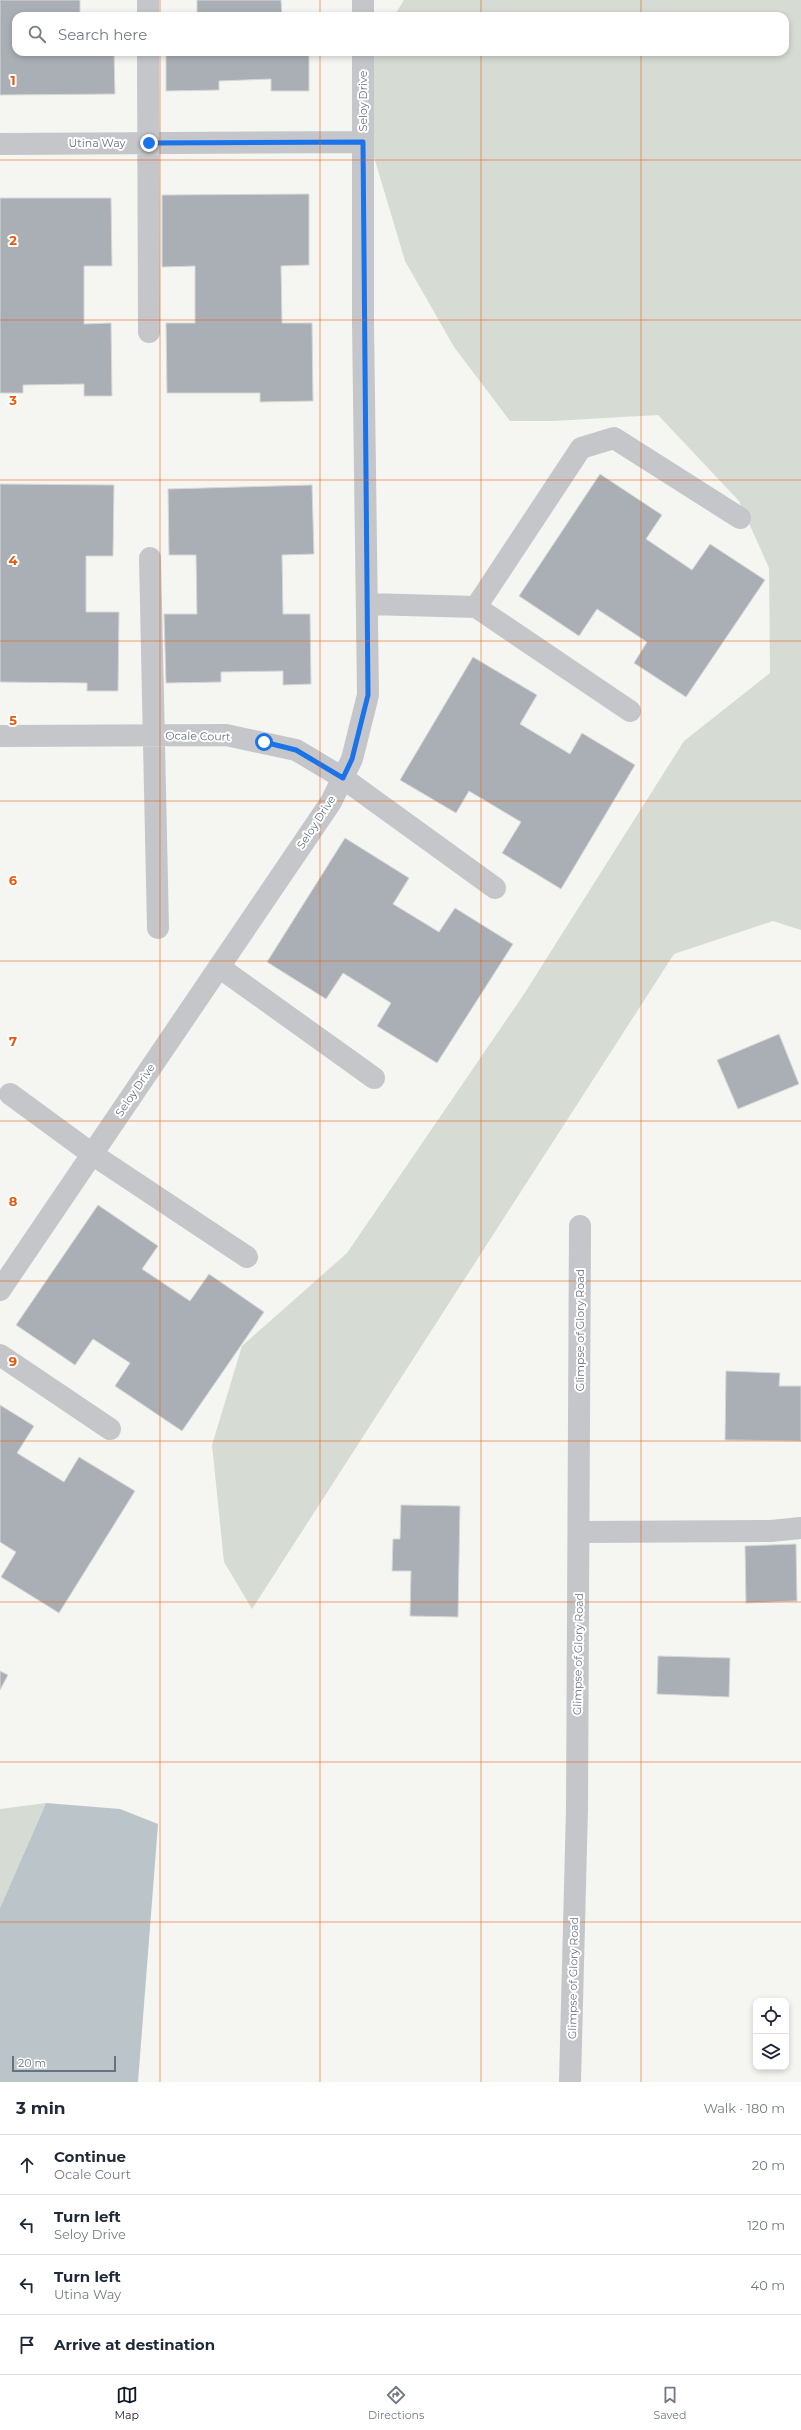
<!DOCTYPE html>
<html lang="en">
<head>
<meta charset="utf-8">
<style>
	:root { --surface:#fff; --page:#f2f2f3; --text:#1f2937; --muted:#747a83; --line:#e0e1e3; --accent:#111827 }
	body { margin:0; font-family:Montserrat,sans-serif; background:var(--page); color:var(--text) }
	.controls { position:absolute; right:12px; bottom:12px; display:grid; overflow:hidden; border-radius:8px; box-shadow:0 2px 6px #0003 }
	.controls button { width:36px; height:36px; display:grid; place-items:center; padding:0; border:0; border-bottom:1px solid var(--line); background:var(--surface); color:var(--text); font:20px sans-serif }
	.scale { position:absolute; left:12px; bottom:10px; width:104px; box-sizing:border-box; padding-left:4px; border:2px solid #667282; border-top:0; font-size:11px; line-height:14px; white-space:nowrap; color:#667282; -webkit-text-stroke:3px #fff; paint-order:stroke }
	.stop { position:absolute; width:12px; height:12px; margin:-9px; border:3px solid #1a73e8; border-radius:50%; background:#fff }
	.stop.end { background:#1a73e8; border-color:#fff; box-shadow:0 1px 4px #0008 }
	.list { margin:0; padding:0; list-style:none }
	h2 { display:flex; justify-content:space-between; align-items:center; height:52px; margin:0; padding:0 16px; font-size:17px }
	h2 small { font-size:13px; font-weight:400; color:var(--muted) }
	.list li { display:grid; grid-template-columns:26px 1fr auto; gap:12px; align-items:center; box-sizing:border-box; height:60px; padding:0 16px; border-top:1px solid var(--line) }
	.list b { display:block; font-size:15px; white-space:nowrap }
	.list p { margin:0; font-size:13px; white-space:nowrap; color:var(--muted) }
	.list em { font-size:13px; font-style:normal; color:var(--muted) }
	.icon { flex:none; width:22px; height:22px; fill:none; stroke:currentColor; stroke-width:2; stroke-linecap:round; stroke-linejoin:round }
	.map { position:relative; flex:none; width:801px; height:2082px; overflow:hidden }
	.search { position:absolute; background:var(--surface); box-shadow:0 2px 6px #0003; left:12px; right:12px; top:12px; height:44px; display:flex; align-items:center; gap:10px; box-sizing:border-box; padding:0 14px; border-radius:12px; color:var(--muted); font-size:15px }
	.sheet { height:292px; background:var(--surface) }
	nav { display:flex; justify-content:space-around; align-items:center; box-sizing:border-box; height:56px; border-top:1px solid var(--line); background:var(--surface); font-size:11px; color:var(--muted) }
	nav a { display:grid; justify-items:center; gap:2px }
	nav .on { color:var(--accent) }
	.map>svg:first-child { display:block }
	.green { fill:#d6dcd3 }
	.water { fill:#bbc4c9 }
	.building { fill:#aaafb6; stroke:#d7d7d5 }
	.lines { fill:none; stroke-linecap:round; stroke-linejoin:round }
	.minor { stroke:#c4c6ca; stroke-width:22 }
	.route { stroke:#1a73e8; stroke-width:5 }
	.grid { fill:none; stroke:#e8590c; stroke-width:1; stroke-opacity:0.55 }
	.labels { text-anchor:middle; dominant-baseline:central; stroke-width:4; stroke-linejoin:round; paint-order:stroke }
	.street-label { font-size:11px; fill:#667282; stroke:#fff }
	.grid-label { font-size:13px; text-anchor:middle; font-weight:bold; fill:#e8590c; stroke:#fff; stroke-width:4; stroke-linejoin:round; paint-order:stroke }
</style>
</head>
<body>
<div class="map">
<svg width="801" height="2082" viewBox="0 0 801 2082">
	<rect width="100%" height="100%" fill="#f5f6f2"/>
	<path class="green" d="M404,0H801V930L773,921L674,954L252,1609L224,1562L212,1445L242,1346L347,1253L524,994L684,741L770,673L769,568L739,501L658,415L553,421H510L454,347L405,261L374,157V52H785V16H394Z
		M46,1803L0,1908V1809Z"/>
	<path class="water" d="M46,1803L120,1809L158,1824L138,2082H0V1908Z"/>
	<path class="building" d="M0,0H80V16H16V52H114L115,94L0,95Z
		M197,0H281L282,16H197Z
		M166,52H309V91H271V79L219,81V90L166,91Z
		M309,194V265L281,266L282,323H312L313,401L260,402V393H167L166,323H195V266L162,267V195Z
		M0,198H111L112,266H84V324L111,323L112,396H84V384L23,385V393H0Z
		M600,474L662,515L646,539L692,570L710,544L765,580L686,697L634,663L647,642L597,609L579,636L519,596Z
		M0,484L114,485L113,556H86V612H119L118,691H87V683L0,682Z
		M312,485L314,554L282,555L283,614H310L311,684L283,685V671L221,672V682L166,683L164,614H197L196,555H169L168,489Z
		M473,657L537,695L520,724L570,754L582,733L635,765L561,889L502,853L521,822L469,791L456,813L400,780Z
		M345,838L409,878L393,904L439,932L455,908L513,944L437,1063L377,1026L391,1003L343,973L326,999L267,962Z
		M779,1034L799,1084L738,1109L717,1060Z
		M98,1205L158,1246L142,1269L190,1301L209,1274L264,1312L182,1431L115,1386L130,1363L93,1339L75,1365L16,1325Z
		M726,1371L780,1373L779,1386H801V1441L725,1440Z
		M0,1405L34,1426L17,1453L64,1482L79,1457L135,1491L59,1613L1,1577L16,1552L0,1542Z
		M401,1505L460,1506L458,1617L410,1616L411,1571H392L393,1539H400Z
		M796,1544L797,1601L746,1603L745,1546Z
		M658,1656L730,1658L729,1697L657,1694Z
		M0,1671L8,1675L0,1690Z"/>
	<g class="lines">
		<path class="minor" d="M148,0V16
			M363,16V0
			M148,52L149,332
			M0,144L363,142
			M150,558L158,928
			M368,604L476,607L630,711
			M476,607L581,448L614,438L740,518
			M0,736L226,735L296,750L343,778L495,888
			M219,967L374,1078
			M10,1094L92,1154L247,1257
			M0,1290L331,802L352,759L368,695L363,323V52
			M0,1355L110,1429
			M580,1532L771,1531L801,1528
			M570,2082L577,1808L580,1226"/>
	</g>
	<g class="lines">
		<path class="route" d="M149,143L363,142L368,695L352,759L343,778L296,750L264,742"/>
	</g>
	<path class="grid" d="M160,0V16M320,0V16M481,0V16M641,0V16M160,52V2082M320,52V2082M481,52V2082M641,52V2082M0,160H801M0,320H801M0,480H801M0,641H801M0,801H801M0,961H801M0,1121H801M0,1281H801M0,1441H801M0,1602H801M0,1762H801M0,1922H801"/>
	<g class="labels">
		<g class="street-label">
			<text transform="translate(363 101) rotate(-90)">Seloy Drive</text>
			<text x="97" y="143">Utina Way</text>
			<text transform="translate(198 736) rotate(1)">Ocale Court</text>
			<text transform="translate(316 822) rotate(-57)">Seloy Drive</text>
			<text transform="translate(135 1090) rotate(-56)">Seloy Drive</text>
			<text transform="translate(580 1330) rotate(-90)">Glimpse of Glory Road</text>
			<text transform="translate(578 1654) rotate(-89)">Glimpse of Glory Road</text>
			<text transform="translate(573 1978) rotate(-89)">Glimpse of Glory Road</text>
		</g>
	</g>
	<g class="grid-label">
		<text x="13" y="85">1</text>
		<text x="13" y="245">2</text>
		<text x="13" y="405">3</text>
		<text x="13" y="565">4</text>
		<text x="13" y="725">5</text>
		<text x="13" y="885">6</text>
		<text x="13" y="1046">7</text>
		<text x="13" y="1206">8</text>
		<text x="13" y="1366">9</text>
	</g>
</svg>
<div class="controls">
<button><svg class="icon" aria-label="locate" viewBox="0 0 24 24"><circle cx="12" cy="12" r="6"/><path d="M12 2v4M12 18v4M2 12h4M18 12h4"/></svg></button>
<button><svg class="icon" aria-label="layers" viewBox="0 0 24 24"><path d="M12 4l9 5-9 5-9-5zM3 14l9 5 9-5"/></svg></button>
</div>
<div class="scale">20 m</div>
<div class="stop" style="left:264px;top:742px"></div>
<div class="stop end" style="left:149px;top:143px"></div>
<div class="search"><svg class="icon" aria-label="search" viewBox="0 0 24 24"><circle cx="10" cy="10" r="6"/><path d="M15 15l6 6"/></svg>Search here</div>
</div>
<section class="sheet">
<h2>3 min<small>Walk · 180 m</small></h2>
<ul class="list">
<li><svg class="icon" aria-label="ahead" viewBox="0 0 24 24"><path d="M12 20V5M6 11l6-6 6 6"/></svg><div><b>Continue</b><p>Ocale Court</p></div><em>20 m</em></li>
<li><svg class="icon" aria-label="left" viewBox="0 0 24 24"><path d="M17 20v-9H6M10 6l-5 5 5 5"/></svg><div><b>Turn left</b><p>Seloy Drive</p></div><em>120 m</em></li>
<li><svg class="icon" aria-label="left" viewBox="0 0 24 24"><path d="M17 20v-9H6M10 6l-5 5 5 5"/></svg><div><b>Turn left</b><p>Utina Way</p></div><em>40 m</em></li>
<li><svg class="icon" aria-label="arrive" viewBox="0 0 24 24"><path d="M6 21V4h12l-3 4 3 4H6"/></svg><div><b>Arrive at destination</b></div></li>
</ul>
</section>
<nav>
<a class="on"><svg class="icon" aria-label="map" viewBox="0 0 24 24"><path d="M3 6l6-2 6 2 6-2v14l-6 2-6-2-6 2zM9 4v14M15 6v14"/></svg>Map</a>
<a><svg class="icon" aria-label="directions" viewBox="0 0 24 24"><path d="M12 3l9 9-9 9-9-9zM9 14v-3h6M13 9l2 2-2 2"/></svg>Directions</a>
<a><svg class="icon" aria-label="saved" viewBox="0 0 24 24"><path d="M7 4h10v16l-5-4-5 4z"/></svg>Saved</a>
</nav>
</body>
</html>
